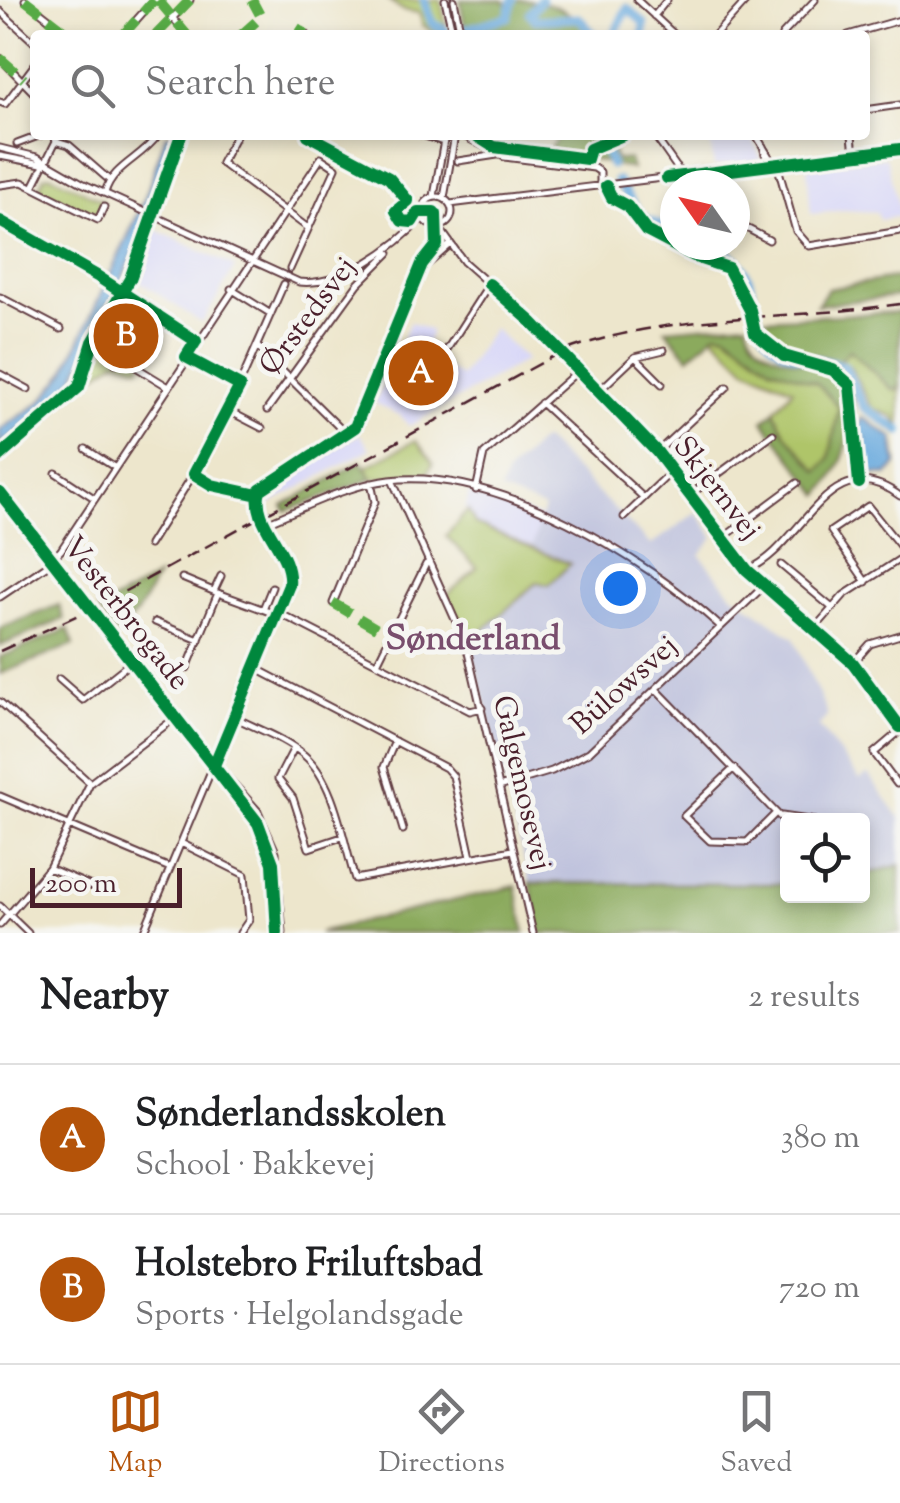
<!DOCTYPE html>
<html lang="en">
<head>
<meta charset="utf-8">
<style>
	:root { --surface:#fff; --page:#f6f6f6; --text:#202124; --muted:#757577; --line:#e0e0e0; --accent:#b45309 }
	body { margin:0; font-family:"Sorts Mill Goudy",serif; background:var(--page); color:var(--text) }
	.controls { position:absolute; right:30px; bottom:30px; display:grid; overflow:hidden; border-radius:10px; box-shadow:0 5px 15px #0003 }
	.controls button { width:90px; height:90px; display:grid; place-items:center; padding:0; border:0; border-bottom:2px solid var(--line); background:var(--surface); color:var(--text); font:50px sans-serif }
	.compass { position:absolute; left:660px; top:170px; width:90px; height:90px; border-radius:50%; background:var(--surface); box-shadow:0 5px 15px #0003; rotate:304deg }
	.scale { position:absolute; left:30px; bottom:25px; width:152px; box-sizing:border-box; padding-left:10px; border:5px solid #4a1f2b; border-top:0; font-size:28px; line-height:35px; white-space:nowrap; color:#4a1f2b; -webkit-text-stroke:8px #f6f6f2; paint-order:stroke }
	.you { position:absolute; left:620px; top:588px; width:35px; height:35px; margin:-25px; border:8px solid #fff; border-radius:50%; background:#1a73e8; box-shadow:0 0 0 15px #1a73e833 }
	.badge { display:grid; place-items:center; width:65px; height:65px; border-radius:50%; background:var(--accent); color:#fff; font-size:32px; font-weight:700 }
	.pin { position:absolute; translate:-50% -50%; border:5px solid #fff; box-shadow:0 2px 10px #0006 }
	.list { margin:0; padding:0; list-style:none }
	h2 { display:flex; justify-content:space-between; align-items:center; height:130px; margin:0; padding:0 40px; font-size:42px }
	h2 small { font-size:32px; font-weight:400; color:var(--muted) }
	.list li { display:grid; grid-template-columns:65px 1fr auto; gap:30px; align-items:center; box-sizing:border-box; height:150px; padding:0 40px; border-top:2px solid var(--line) }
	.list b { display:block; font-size:38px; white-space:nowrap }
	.list p { margin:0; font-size:32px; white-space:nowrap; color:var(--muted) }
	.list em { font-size:32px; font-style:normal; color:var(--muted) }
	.icon { flex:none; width:55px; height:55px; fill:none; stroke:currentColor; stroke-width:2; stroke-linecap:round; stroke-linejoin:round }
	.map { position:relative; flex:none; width:900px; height:933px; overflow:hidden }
	.search { position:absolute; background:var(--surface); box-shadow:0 5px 15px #0003; left:30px; right:30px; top:30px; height:110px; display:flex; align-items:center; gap:25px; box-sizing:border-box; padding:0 35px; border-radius:10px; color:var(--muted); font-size:38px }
	.sheet { height:430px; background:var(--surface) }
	nav { display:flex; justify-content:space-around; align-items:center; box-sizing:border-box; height:140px; border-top:2px solid var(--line); background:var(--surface); font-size:28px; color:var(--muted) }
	nav a { display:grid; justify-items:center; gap:5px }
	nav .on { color:var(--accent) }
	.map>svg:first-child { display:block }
	.built { fill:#d8d7f8 }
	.industrial { fill:#bfc2dd }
	.green { fill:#afc569; stroke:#7c724a; stroke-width:2.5 }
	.forest { fill:#8baa5d; stroke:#6a6444; stroke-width:2.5 }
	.water { fill:#6cabde; stroke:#5b6584; stroke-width:2.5 }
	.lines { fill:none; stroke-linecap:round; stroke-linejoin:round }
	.river { stroke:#6cabde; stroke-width:9 }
	.minor-casing { stroke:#623d43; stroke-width:9 }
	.minor { stroke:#fff; stroke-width:5 }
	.rail { stroke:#4a1f2b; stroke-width:2.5; stroke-dasharray:15 8; stroke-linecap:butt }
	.quiet { stroke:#57aa44; stroke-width:10; stroke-dasharray:20 10; stroke-linecap:butt }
	.cycleway-casing { stroke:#f6f6f2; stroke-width:19 }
	.cycleway { stroke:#00873e; stroke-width:12 }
	.labels { text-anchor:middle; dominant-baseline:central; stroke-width:10; stroke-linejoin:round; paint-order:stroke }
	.street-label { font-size:30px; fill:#4a1f2b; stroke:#f6f6f2 }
	.quarter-label { font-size:35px; font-weight:bold; fill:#794e6d; stroke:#f6f6f2 }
</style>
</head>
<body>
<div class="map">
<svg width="900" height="933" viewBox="0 0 900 933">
	<rect width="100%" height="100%" fill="#f6f6f2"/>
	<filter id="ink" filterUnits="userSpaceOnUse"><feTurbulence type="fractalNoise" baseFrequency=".01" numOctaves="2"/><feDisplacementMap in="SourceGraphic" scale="20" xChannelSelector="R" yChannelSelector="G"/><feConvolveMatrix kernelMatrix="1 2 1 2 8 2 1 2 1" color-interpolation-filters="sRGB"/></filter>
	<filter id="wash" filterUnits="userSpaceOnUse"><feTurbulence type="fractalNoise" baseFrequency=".0048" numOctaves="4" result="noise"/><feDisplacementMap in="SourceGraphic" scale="40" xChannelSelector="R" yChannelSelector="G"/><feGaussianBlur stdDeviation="2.25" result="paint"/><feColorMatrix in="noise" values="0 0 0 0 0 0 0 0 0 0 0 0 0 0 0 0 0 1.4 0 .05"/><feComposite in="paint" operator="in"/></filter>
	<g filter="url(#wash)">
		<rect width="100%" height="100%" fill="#ede6cc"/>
		<path class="built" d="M709,135H751L761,159L714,166Z
			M886,157L900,216L879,220L877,212L844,210L811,214L807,167Z
			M152,228L235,267L202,323L133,277Z
			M410,322L431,331L423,354L461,377L493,328L526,360L409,426L400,415L375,403Z
			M360,434L370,449L263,508L261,497L267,487Z
			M469,493L542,518L531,550L475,524L465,510Z"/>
		<path class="industrial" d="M543,439L651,545L697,512L714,537L700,555L732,594L794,638L828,715L819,726L860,780L868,774L900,818V865L863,875L862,821H788L787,884L530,883L470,642L537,582L570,564L531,550L544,508L500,491L507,473Z"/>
		<path class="green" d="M388,0H441L447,33L436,35L423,25L419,13L403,10Z
			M51,175L103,201L96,216L39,189L44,176Z
			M128,298L157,321L150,333L157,338L139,367L118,360L97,374L85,366L120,300Z
			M716,332L727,334L771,367L817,383L839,407L829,460L817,472L785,433L774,411L793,389L746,368L713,335Z
			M849,349L892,389H900V427L892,416L872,408L850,367L840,361Z
			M416,440L433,463L427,474L372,479L366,467Z
			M468,510L475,524L570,564L549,585L537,582L470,642L447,595L477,568L446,536Z"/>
		<path class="forest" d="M460,0H503L509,5L511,0C545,0 570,6 590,35H466Z
			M560,135H607L616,160L629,159L632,169L549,149Z
			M900,277V296L817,305L828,289Z
			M900,312V389H892L849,350L840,361C811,354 775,349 763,319Z
			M747,322C758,384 867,338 851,425C846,454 840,471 820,495L763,421L774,411L785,433L818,471L829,460L839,408L817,383L771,367L727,334L717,332L689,357L665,329Z
			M362,461L372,479L286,511L283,506Z
			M157,577L136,615L115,634L98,610Z
			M59,605L64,619L0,646V628Z
			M68,629L74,645L0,674V657Z
			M900,865V933H540L530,883L787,884L788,896H862L863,875Z
			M516,886L525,933H319L323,931Z"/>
		<path class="water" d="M166,135H180L149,223L75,377L53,404L0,445V430L42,401L65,372L144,201Z
			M862,417L893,438L897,465L887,475L863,473L858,441L865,439L856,434Z"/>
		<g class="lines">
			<path class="river" d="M424,0L432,23L446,31
				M541,0L530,13L536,20L579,18L594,35
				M466,29L508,17L513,0
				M614,35L627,8L644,23L643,35
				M598,135L611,165
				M617,181L642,217L675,232
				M698,245C710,250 724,249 734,258C745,267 749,279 752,292C762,357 787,353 844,366L864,407L900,431"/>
		</g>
	</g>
	<g filter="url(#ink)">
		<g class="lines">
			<defs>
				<path id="minor" d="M25,0L70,35
					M158,0L187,35
					M445,0L453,35
					M454,0L461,35
					M637,0L675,35
					M0,11L35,43
					M654,16L667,0
					M306,34L307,35
					M123,35L154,0
					M156,35L190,0
					M715,35L747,0
					M782,35L815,0
					M848,35L900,20
					M0,58L35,94
					M0,102L5,104L35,64
					M865,110L900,105
					M236,135L221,163L308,228
					M308,135L389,178L408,201
					M422,135L443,142
					M462,135L504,157L594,168L600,172V187
					M654,135L680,172L683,185
					M756,135L774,165
					M852,135L854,155
					M56,141L69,145L108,179
					M17,144L41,135
					M763,146L768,166
					M0,148L37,157L82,183L299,282C341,287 396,247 423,217
					M0,156L42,164
					M458,161L497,155
					M777,164L796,231L809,246L900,231
					M0,185L22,182L98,220L104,207
					M33,187L56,141L54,135
					M105,193C112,166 142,158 158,135
					M434,196L445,135
					M422 212a15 15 0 1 1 30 0a15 15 0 1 1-30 0Z
					M444,198L455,135
					M450,204L900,149
					M0,221L97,276
					M735,222L769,240
					M438,226L464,262L532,322L657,452L747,570L853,663L900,727
					M231,289L271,314
					M124,292L196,341
					M0,297L61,329
					M257,346L347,435
					M186,357L240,386
					M635,357L662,384
					M115,363L131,364L167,386
					M437,365L489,284
					M0,374L28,389
					M599,391L635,357L664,350
					M541,403L644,498
					M267,410L358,284L389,253
					M229,411L262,428
					M86,449L114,467
					M657,452L727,387
					M0,456L70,398L87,373
					M56,473L94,498
					M392,480L466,644L533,933
					M476,490L484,454L579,370
					M0,493L175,718L258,811L276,852L283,933
					M691,494L773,434
					M624,517L672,471
					M266,523C306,507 347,485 390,480C499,468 644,557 721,627
					M723,538L797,483
					M149,545L216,438L284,284
					M781,565L831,607
					M747,570C802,550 828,442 900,496
					M866,582L831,531L868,506L900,546
					M214,591L221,576
					M218,593L278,615
					M0,597L46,566L61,550L321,158L336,168L290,269
					M333,603L375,502L371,483
					M263,609L272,587
					M279,613L470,711L482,708
					M155,622L199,640
					M815,628L844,595L900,559
					M377,663L426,564
					M853,663L870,644L900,635
					M255,668L446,768L453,776L471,857
					M59,679L83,700L131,662
					M177,681L183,666L187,668L218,593L182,578
					M657,690L788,825
					M0,702L90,783
					M234,717C257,729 285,738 304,755C335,781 343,841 355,879L513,850
					M395,741L384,767L403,830
					M294,748L278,779L293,798L309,848L342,837
					M734,768L684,816L710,841L747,842L776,813
					M897,784L874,753L900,731
					M499,787L552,771L589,752L763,587
					M0,796L170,868
					M782,816L815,821
					M181,843L245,875L249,920L240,933
					M49,868L102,891
					M0,906L28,933
					M0,925L49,868L90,783L175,718
					M143,933L289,585C293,550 250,524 260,490L355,427L425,267L451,244"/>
			</defs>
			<use href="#minor" class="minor-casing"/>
			<use href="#minor" class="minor"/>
			<path class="rail" d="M0,651L98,606L561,352C671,311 785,321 900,304"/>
			<path class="quiet" d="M25,0L70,35
				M158,0L187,35
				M297,28L306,34
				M123,35L154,0
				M156,35L190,0
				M241,35L261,17L252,0
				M0,58L24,79
				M333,603L391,637"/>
			<defs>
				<path id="cycleway" d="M308,135L389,178L408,201L396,211L402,221L412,222L418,212H434
					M475,135L494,147L587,159L590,149L623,135
					M667,178L900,149
					M606,186L612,198L627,206L646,231L698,258L728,268L750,310L755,333L784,356L833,370L850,385L859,483
					M0,221L97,276L196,341L186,357L240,386L194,474L212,485L258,495
					M489,284L532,322L657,452L747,570L853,663L900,727
					M0,456L79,387L93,342L130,279L181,135
					M0,493L258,823L273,863L277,933
					M215,763L289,585C293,550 250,524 260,490L355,427L422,264L437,245L436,214"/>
			</defs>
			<use href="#cycleway" class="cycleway-casing"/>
			<use href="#cycleway" class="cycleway"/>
		</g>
	</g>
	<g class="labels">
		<g class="street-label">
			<text transform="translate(309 317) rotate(-53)">Ørstedsvej</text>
			<text transform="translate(716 489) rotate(52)">Skjernvej</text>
			<text transform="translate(125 614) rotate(52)">Vesterbrogade</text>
			<text transform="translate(625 686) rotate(-42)">Bülowsvej</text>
			<text transform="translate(521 783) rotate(77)">Galgemosevej</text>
		</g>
		<g class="quarter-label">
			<text x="473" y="640">Sønderland</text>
		</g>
	</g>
</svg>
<div class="controls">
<button><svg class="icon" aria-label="locate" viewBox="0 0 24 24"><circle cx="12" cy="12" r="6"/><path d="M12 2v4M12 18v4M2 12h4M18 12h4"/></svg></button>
</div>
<svg class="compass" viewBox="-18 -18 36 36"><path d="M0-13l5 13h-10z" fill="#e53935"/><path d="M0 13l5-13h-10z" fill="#757577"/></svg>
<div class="scale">200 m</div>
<div class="you"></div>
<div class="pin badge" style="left:421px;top:373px">A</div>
<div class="pin badge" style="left:126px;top:336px">B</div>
<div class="search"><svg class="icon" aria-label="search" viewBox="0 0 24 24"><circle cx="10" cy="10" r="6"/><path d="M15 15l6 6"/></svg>Search here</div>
</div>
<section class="sheet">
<h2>Nearby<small>2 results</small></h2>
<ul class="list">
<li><span class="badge">A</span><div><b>Sønderlandsskolen</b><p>School · Bakkevej</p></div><em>380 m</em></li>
<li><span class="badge">B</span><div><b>Holstebro Friluftsbad</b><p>Sports · Helgolandsgade</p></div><em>720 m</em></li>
</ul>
</section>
<nav>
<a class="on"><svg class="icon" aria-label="map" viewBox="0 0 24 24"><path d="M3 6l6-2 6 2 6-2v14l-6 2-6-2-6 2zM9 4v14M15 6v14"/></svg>Map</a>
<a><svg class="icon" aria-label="directions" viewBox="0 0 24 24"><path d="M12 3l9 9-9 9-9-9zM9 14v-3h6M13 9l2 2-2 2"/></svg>Directions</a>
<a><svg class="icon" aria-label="saved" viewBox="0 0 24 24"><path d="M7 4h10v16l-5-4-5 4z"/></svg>Saved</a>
</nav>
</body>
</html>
